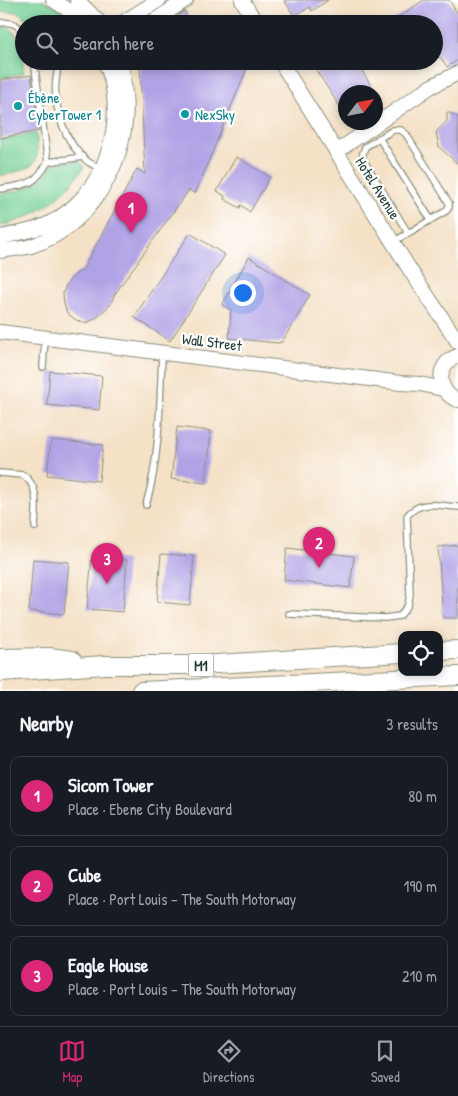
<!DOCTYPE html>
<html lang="en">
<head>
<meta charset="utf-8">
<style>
	:root { --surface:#171b24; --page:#20242c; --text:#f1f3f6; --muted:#9ea1a6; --line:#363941; --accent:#db2777 }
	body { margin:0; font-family:"Patrick Hand",sans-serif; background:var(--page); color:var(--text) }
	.controls { position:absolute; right:15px; bottom:15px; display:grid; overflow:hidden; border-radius:10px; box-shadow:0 2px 8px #0003 }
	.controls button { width:45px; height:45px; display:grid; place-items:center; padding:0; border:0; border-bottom:1px solid var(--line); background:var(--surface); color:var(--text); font:25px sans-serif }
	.compass { position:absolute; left:338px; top:85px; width:45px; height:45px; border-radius:50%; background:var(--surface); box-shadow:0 2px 8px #0003; rotate:58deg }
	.you { position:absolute; left:242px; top:292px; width:18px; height:18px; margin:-12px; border:4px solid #fff; border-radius:50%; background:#1a73e8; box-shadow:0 0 0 8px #1a73e833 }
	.badge { display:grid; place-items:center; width:32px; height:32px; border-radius:50%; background:var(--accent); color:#fff; font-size:16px; font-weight:700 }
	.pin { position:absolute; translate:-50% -41px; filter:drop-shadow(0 1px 2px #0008) }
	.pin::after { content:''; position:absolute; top:26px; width:18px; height:15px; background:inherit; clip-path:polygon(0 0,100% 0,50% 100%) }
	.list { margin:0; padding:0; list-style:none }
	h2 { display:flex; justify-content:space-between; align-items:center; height:65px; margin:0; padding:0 20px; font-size:21px }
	h2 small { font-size:16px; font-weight:400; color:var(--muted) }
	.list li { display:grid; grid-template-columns:32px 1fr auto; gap:15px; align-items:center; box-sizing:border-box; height:80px; margin:0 10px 10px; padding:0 10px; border:1px solid var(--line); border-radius:10px }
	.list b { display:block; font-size:19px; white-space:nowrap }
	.list p { margin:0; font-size:16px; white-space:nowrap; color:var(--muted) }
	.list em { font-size:16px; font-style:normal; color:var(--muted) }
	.icon { flex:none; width:28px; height:28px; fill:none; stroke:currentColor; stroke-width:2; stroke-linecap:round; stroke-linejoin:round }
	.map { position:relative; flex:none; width:458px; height:691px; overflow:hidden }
	.search { position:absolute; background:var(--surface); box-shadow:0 2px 8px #0003; left:15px; right:15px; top:15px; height:55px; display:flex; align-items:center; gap:12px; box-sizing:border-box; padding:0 18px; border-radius:28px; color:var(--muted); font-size:19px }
	.sheet { height:335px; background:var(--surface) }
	nav { display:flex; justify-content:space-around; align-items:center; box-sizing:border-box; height:70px; border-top:1px solid var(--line); background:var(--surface); font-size:14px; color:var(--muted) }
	nav a { display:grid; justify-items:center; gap:2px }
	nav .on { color:var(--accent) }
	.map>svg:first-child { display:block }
	.green { fill:#79d299; stroke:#4c8866 }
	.building { fill:#b0a2e5 }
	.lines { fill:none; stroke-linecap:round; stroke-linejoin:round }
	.service-casing { stroke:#8a8f7d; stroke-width:8 }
	.tertiary-casing { stroke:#8a8f7d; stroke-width:16 }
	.trunk-casing { stroke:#8a8f7d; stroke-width:20 }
	.service { stroke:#fff; stroke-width:5.5 }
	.tertiary { stroke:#fff; stroke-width:14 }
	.trunk { stroke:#fff; stroke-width:18 }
	.culture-dot { fill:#0f9aa8; stroke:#fff; stroke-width:2 }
	.labels { text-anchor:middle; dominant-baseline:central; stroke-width:4.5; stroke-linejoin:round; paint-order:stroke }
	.shield { fill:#fff; stroke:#627771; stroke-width:1 }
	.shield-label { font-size:14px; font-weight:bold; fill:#1f3d34 }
	.culture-label { font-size:15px; fill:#0d838f; stroke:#fff; text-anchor:start }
	.street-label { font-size:15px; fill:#1f3d34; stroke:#fff }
</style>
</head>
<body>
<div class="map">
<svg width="458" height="691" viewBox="0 0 458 691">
	<rect width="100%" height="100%" fill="#fff"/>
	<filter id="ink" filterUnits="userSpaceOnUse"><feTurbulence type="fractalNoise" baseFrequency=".02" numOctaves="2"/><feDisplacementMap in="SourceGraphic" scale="10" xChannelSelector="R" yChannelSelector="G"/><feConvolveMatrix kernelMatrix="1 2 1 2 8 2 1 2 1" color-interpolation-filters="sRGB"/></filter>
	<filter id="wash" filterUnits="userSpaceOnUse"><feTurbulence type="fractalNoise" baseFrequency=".0096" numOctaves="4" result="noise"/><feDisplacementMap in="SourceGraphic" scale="20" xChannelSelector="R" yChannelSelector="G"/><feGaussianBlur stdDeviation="1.12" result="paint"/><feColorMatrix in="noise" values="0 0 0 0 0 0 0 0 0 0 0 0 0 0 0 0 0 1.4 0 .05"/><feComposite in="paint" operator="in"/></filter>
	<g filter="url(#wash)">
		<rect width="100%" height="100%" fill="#f4e1c6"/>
		<path class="green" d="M0,0H43L60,9L76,24H31L18,12H0Z
			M5,26C24,34 22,56 24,73L0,78V27Z
			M36,133C42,169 31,168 0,176V140Z
			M79,160L84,167C65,197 35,218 0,226V194C25,189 38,188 52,165Z"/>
		<g id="blocks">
			<path class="building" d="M284,0H328L312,11L310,7L294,16Z
				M424,0H449L458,14V60L447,67L442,59L434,54V24H387Z
				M185,11L189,24H165Z
				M146,61H250L195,194L189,190L114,295L111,304L95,319L86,323L76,320L67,313L64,304L63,293L66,285L72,277L83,269L137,169L145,174L140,68Z
				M310,61H356L372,87L363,92H346V104L340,107Z
				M31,75L39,131L0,138V80Z
				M447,112L458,117V164L439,147L436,132L447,121Z
				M236,157L270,177L250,212L241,205L240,208L224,199L225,196L217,191Z
				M190,233L225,255L170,341L134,317Z
				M249,257L310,295L282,342L277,343L229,338L231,310L222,305Z
				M50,371L102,376L99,410L47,405Z
				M177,427L211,431L206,483L171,479Z
				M51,440L103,445L99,481L47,475Z
				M458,545V618H443L438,547Z
				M287,548L354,556L350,588L284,580Z
				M161,554L194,556L190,605L157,602Z
				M92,556L127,560L123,612L87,609Z
				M33,559L69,562L64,614L29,611Z"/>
		</g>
	</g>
	<g filter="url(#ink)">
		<use href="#blocks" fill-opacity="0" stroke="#8a8f7d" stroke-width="1"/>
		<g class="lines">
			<defs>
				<path id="service" d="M0,23C11,21 16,24 24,32
					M34,61L48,162
					M60,61C57,67 57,74 56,80C53,108 65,143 87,161C91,164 96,166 101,169
					M379,138L431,220
					M0,189C27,184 33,187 48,162L83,157
					M393,242L446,211L449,207V203L406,134L401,130H393L365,147L363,153V159L408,233
					M43,367L45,337
					M0,473L23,475C40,486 36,509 35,527
					M146,505C160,458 160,401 162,353
					M289,614L385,618L400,616L408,605L410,594L407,516C420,499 439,506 458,507"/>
				<path id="tertiary" d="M53,0L68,10L81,24
					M77,0L101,24
					M242,0L257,24
					M120,24L159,0
					M149,24L186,0
					M280,61L412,273L458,342
					M336,152L430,87L458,73
					M0,237C16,234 33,231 48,224C106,196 130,119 105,61
					M0,251C11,249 23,249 34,245C83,228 116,179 124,130C128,109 124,83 121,61
					M0,332L401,383L420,384L443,389
					M458,356C435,363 436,393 458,400"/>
				<path id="trunk" d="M439,651L458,650
					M0,658L49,657L72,660
					M0,672L105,665H199L402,653
					M141,691L458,676"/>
			</defs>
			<use href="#service" class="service-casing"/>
			<use href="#tertiary" class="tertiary-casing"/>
			<use href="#trunk" class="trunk-casing"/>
			<use href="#service" class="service"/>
			<use href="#tertiary" class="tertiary"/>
			<use href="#trunk" class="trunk"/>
		</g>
	</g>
	<g class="culture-dot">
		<circle cx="18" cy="106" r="5"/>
		<circle cx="185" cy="114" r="5"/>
	</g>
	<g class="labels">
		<rect class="shield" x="188.5" y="653.5" width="25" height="23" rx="4"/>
		<g class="shield-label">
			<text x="201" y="665">M1</text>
		</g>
		<g class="culture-label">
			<text x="28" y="97">Ébène<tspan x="28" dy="17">CyberTower 1</tspan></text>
			<text x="195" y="114">NexSky</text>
		</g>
		<g class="street-label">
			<text transform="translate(378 188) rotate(58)">Hotel Avenue</text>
			<text transform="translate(212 342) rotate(7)">Wall Street</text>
		</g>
	</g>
</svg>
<div class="controls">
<button><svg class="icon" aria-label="locate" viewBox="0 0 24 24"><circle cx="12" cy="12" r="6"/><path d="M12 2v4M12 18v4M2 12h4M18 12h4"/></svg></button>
</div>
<svg class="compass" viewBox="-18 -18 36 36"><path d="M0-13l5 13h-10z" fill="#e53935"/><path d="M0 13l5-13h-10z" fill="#9ea1a6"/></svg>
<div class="you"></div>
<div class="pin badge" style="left:131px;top:233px">1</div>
<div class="pin badge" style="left:319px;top:568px">2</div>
<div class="pin badge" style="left:107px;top:584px">3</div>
<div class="search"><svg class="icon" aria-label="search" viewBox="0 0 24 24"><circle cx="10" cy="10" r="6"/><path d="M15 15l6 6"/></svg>Search here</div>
</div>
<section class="sheet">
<h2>Nearby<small>3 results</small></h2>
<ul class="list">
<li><span class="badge">1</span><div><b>Sicom Tower</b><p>Place · Ebene City Boulevard</p></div><em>80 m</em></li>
<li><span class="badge">2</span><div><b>Cube</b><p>Place · Port Louis – The South Motorway</p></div><em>190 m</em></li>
<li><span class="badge">3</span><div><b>Eagle House</b><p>Place · Port Louis – The South Motorway</p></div><em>210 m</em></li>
</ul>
</section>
<nav>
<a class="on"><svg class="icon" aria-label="map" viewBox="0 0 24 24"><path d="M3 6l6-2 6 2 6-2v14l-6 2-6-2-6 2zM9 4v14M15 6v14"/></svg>Map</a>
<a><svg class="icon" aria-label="directions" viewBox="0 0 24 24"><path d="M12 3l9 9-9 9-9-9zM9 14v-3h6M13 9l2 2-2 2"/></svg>Directions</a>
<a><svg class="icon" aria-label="saved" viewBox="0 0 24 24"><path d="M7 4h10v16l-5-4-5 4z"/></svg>Saved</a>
</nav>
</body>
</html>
